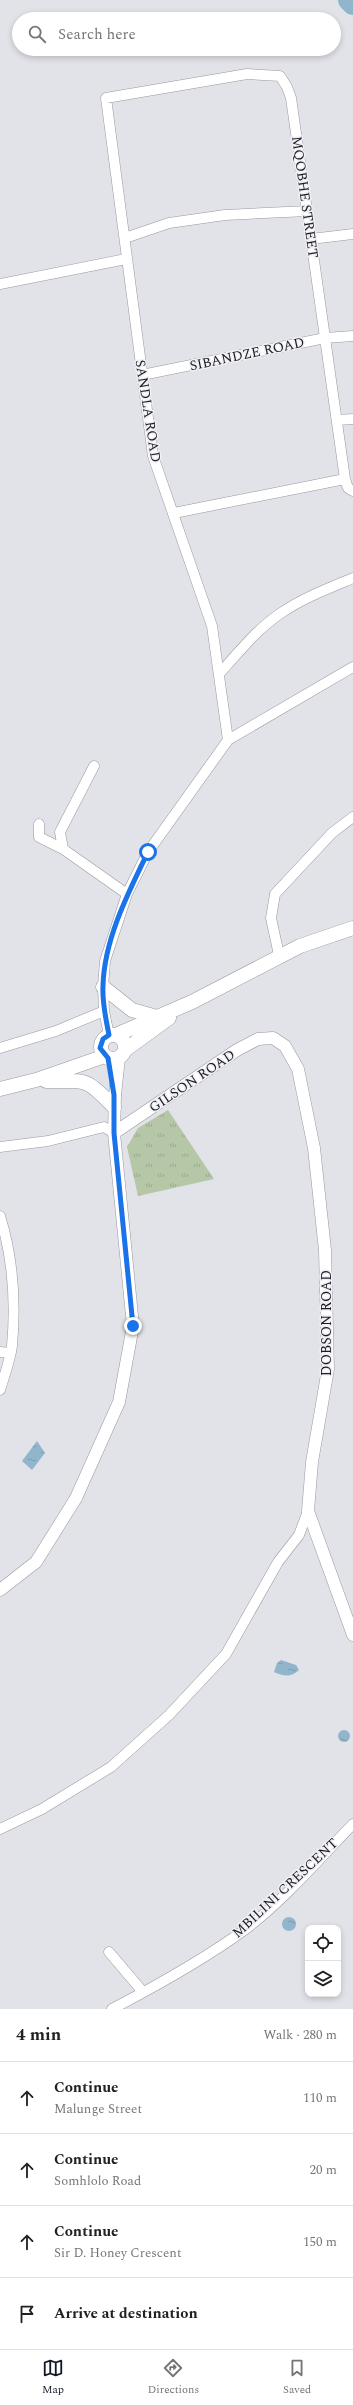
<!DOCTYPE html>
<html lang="en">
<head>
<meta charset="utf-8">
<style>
	:root { --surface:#fff; --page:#f6f6f6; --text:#202124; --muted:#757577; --line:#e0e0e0; --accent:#111827 }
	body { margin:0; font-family:Spectral,serif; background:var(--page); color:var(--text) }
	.controls { position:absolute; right:12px; bottom:12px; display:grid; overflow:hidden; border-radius:8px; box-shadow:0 2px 6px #0003 }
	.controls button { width:36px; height:36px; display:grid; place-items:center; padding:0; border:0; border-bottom:1px solid var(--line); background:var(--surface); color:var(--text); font:20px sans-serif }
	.stop { position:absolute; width:12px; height:12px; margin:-9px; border:3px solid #1a73e8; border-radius:50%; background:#fff }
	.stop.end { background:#1a73e8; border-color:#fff; box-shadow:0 1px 4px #0008 }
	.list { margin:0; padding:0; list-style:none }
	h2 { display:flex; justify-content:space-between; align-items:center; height:52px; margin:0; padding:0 16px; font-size:17px }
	h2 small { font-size:13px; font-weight:400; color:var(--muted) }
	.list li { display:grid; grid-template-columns:26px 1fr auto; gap:12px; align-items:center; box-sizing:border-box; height:72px; padding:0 16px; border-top:1px solid var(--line) }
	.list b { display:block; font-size:15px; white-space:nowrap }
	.list p { margin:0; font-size:13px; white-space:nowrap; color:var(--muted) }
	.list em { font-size:13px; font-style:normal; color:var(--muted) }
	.icon { flex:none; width:22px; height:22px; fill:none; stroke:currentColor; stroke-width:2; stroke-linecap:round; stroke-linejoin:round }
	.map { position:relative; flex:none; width:353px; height:2009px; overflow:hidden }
	.search { position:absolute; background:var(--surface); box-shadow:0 2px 6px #0003; left:12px; right:12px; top:12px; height:44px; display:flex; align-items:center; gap:10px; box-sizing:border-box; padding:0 14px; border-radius:22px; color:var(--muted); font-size:15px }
	.sheet { height:340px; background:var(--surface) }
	nav { display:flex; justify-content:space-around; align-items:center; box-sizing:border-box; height:56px; border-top:1px solid var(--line); background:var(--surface); font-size:11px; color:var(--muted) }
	nav a { display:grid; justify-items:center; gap:2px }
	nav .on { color:var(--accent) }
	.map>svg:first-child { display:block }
	.grass { fill:url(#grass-tufts) }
	.water { fill:url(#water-ripples) }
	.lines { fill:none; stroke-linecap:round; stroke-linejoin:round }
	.river { stroke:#91b6cb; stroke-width:22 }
	.minor-casing { stroke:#98989e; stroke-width:11 }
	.tertiary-casing { stroke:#98989e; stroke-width:13 }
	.secondary-casing { stroke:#98989e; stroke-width:15 }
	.minor { stroke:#fff; stroke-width:10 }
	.tertiary { stroke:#fff; stroke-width:12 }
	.secondary { stroke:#fff; stroke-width:14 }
	.route { stroke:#1a73e8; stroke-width:5 }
	.labels { text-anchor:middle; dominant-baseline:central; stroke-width:3; stroke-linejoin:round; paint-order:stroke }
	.street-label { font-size:14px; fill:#1c1c1e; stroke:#efeff6 }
</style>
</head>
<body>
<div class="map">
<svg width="353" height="2009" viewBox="0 0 353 2009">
	<defs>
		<pattern id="grass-tufts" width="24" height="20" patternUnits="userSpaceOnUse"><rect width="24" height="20" fill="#b5c7a6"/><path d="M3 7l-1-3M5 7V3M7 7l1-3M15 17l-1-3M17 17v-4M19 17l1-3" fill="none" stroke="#9baa8e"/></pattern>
		<pattern id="water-ripples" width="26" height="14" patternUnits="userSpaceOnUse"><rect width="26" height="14" fill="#91b6cb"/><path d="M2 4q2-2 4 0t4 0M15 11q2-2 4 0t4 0" fill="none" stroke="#7c9cae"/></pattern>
	</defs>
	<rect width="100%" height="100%" fill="#e2e2e9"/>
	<path class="grass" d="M168,1110L214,1179L138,1196L127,1147L138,1128Z"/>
	<path class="water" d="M37,1441L45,1453L32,1470L22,1461Z
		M281,1660L296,1665L299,1670C291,1678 283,1676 274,1672L277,1663Z
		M338 1736a6 6 0 1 1 12 0a6 6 0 1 1-12 0Z
		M282 1924a7 7 0 1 1 14 0a7 7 0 1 1-14 0Z"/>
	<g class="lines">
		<path class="river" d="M349,0L353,4"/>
		<defs>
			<path id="minor" d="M125,238L169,223L225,215L307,211
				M311,239L353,234
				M0,284L126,259
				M142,375L325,338L353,336
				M337,420L353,419
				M174,513L345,479
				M219,674C238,653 257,629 281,613C303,598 329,588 353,578
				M228,740L212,626L153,456L106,98L247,74L280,76L287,87L291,98L345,479L348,488L353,491
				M94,766L60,832L63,849L127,894
				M39,824V837L63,849
				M279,955L271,918L275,894L332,833L353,817
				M109,1035L104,1011L103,987L105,961L127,894L148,852L228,740L353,667
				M0,1048L56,1031L104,1011
				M0,1147L48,1141L104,1127L114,1133
				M0,1216C13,1258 16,1302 12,1346C10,1361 4,1376 0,1390
				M0,1352L10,1353
				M0,1829L42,1809L111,1767L169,1715L226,1654L278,1562L299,1535L308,1511
				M109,1952L143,1992
				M112,2009C158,1985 205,1959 247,1928C286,1898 319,1859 353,1824"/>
			<path id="tertiary" d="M114,1133L237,1050L258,1039L273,1038L285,1046L298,1069L314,1148L325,1250L328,1369L312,1462L308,1511L353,1635
				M0,1590L36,1562L76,1498L119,1402L133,1326L114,1133L115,1095L119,1057"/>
			<path id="secondary" d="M103,987L132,1010L157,1017
				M101 1047a12 12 0 1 1 24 0a12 12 0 1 1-24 0Z
				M116,1035L192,1002L300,946L353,928
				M125,1050L169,1018
				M46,1081C87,1082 83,1075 114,1107
				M0,1089L36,1080L105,1056"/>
		</defs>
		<use href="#minor" class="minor-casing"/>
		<use href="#tertiary" class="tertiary-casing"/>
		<use href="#secondary" class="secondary-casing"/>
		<use href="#minor" class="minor"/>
		<use href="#tertiary" class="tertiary"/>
		<use href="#secondary" class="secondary"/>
	</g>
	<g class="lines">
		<path class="route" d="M133,1326L114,1133V1095L108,1058L100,1048L103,1039L109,1035C106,1019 102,1003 103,986C104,940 128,893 148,852"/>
	</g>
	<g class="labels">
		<g class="street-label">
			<text transform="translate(305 197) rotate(82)">MQOBHE STREET</text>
			<text transform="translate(247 354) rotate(-12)">SIBANDZE ROAD</text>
			<text transform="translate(148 411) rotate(81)">SANDLA ROAD</text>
			<text transform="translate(192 1081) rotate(-34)">GILSON ROAD</text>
			<text transform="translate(326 1323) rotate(-90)">DOBSON ROAD</text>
			<text transform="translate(285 1888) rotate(-43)">MBILINI CRESCENT</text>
		</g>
	</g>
</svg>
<div class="controls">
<button><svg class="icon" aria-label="locate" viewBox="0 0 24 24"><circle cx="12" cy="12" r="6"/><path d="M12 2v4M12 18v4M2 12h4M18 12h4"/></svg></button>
<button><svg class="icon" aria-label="layers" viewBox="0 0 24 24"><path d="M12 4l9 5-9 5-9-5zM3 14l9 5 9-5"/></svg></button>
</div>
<div class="stop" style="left:148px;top:852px"></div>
<div class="stop end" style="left:133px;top:1326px"></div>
<div class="search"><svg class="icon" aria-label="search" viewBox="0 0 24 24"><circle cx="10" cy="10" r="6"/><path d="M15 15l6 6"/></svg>Search here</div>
</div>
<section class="sheet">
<h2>4 min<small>Walk · 280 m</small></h2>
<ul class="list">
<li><svg class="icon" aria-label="ahead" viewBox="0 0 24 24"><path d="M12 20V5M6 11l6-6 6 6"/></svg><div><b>Continue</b><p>Malunge Street</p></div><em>110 m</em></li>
<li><svg class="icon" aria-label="ahead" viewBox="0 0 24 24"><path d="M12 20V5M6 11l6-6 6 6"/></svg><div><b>Continue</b><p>Somhlolo Road</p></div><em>20 m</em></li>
<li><svg class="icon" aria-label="ahead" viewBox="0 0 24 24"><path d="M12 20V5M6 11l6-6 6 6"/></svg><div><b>Continue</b><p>Sir D. Honey Crescent</p></div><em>150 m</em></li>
<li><svg class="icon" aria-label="arrive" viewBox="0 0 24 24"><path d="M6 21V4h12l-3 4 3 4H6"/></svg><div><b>Arrive at destination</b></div></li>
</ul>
</section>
<nav>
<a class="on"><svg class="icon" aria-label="map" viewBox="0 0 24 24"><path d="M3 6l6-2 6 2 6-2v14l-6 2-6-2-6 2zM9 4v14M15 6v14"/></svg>Map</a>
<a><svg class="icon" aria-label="directions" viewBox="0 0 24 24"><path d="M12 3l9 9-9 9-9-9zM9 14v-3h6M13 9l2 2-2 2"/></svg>Directions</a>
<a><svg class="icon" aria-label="saved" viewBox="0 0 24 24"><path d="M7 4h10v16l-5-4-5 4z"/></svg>Saved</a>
</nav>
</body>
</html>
